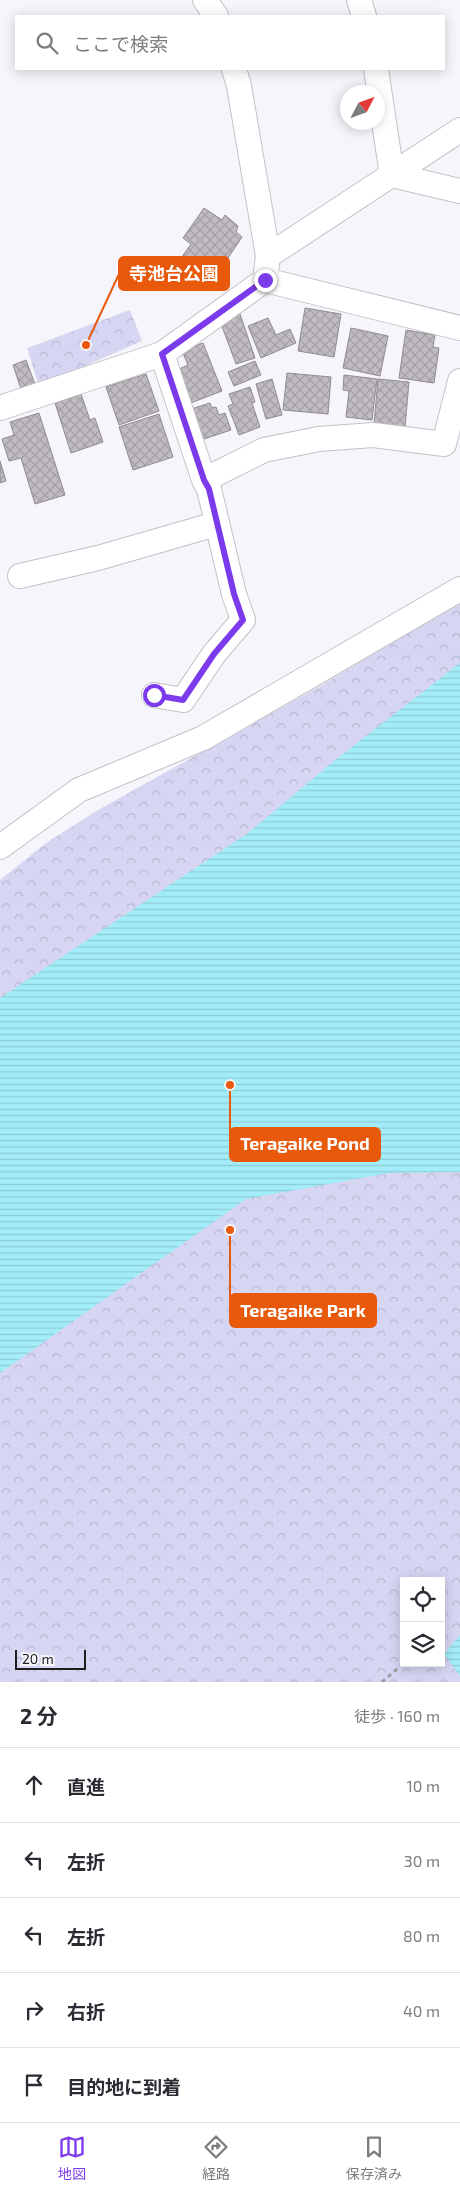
<!DOCTYPE html>
<html lang="ja">
<head>
<meta charset="utf-8">
<style>
	:root { --surface:#fff; --page:#f7f7f7; --text:#2b2b33; --muted:#7c7c81; --line:#e1e1e2; --accent:#7c3aed }
	body { margin:0; font-family:"Exo 2","Noto Sans JP",sans-serif; background:var(--page); color:var(--text) }
	.controls { position:absolute; right:15px; bottom:15px; display:grid; overflow:hidden; border-radius:0px; box-shadow:0 2px 12px #0003 }
	.controls button { width:45px; height:45px; display:grid; place-items:center; padding:0; border:0; border-bottom:1px solid var(--line); background:var(--surface); color:var(--text); font:25px sans-serif }
	.compass { position:absolute; left:340px; top:85px; width:45px; height:45px; border-radius:50%; background:var(--surface); box-shadow:0 2px 12px #0003; rotate:49deg }
	.scale { position:absolute; left:15px; bottom:12px; width:71px; box-sizing:border-box; padding-left:5px; border:2px solid #1e1e20; border-top:0; font-size:14px; line-height:18px; white-space:nowrap; color:#1e1e20; -webkit-text-stroke:4px #f5f5fb; paint-order:stroke }
	.stop { position:absolute; width:15px; height:15px; margin:-11px; border:4px solid #7c3aed; border-radius:50%; background:#fff }
	.stop.end { background:#7c3aed; border-color:#fff; box-shadow:0 1px 5px #0008 }
	.list { margin:0; padding:0; list-style:none }
	h2 { display:flex; justify-content:space-between; align-items:center; height:65px; margin:0; padding:0 20px; font-size:21px }
	h2 small { font-size:16px; font-weight:400; color:var(--muted) }
	.list li { display:grid; grid-template-columns:32px 1fr auto; gap:15px; align-items:center; box-sizing:border-box; height:75px; padding:0 20px; border-top:1px solid var(--line) }
	.list b { display:block; font-size:19px; white-space:nowrap }
	.list em { font-size:16px; font-style:normal; color:var(--muted) }
	.icon { flex:none; width:28px; height:28px; fill:none; stroke:currentColor; stroke-width:2; stroke-linecap:round; stroke-linejoin:round }
	.map { position:relative; flex:none; width:460px; height:1682px; overflow:hidden }
	.search { position:absolute; background:var(--surface); box-shadow:0 2px 12px #0003; left:15px; right:15px; top:15px; height:55px; display:flex; align-items:center; gap:12px; box-sizing:border-box; padding:0 18px; border-radius:0px; color:var(--muted); font-size:19px }
	.sheet { height:440px; background:var(--surface) }
	nav { display:flex; justify-content:space-around; align-items:center; box-sizing:border-box; height:70px; border-top:1px solid var(--line); background:var(--surface); font-size:14px; color:var(--muted) }
	nav a { display:grid; justify-items:center; gap:2px }
	nav .on { color:var(--accent) }
	.map>svg:first-child { display:block }
	.forest { fill:url(#forest-crowns); fill-rule:evenodd }
	.water { fill:url(#water-rules) }
	.building { fill:url(#building-cross-hatch); stroke:#908c91 }
	.lines { fill:none; stroke-linecap:round; stroke-linejoin:round }
	.minor-casing { stroke:#c2c2c7; stroke-width:26 }
	.path { stroke:#9a9a9e; stroke-width:3; stroke-dasharray:4 4; stroke-linecap:butt }
	.minor { stroke:#fff; stroke-width:24 }
	.route { stroke:#7c3aed; stroke-width:6 }
	.leader { fill:none; stroke:#e8590c; stroke-width:2 }
	.callout-dot { fill:#e8590c; stroke:#f5f5fb; stroke-width:2 }
	.callout { fill:#e8590c; stroke:#e8590c; stroke-width:2 }
	.callout-label { font-size:18px; text-anchor:middle; font-weight:bold; fill:#fff }
</style>
</head>
<body>
<div class="map">
<svg width="460" height="1682" viewBox="0 0 460 1682">
	<defs>
		<pattern id="forest-crowns" width="20" height="18" patternUnits="userSpaceOnUse" patternTransform="scale(1.25)"><rect width="20" height="18" fill="#d6d6f3"/><path d="M2 6a3 3 0 1 1 6 0M12 15a3 3 0 1 1 6 0" fill="none" stroke="#b7b7d0"/></pattern>
		<pattern id="water-rules" width="6" height="5" patternUnits="userSpaceOnUse" patternTransform="scale(1.25)"><rect width="6" height="5" fill="#a3edf9"/><path d="M0 2.5h6" fill="none" stroke="#8ccbd5"/></pattern>
		<pattern id="building-cross-hatch" width="8" height="8" patternUnits="userSpaceOnUse" patternTransform="scale(1.25)"><rect width="8" height="8" fill="#bfbbc0"/><path d="M0 0l8 8M0 8l8-8" fill="none" stroke="#a4a0a5"/></pattern>
	</defs>
	<rect width="100%" height="100%" fill="#f5f5fb"/>
	<path class="forest" d="M130,310L142,341L39,386L27,348Z
		M460,604V1682H0V880L46,843L98,810L322,685L447,609ZM404,1581H441V1663H404Z"/>
	<path class="water" d="M460,663V1172L389,1173L246,1199L0,1373V998L248,833L334,761Z
		M460,1635V1676L444,1654Z"/>
	<path class="building" d="M204,208L222,220L225,215L238,226L236,232L242,237L218,273L191,290L171,272L191,244L183,238Z
		M305,308L341,314L334,357L298,351Z
		M240,314L255,358L236,364L220,321Z
		M268,318L276,335L290,329L296,343L261,358L248,326Z
		M351,328L388,336L380,376L343,368Z
		M406,330L435,335L433,347L439,348L434,383L399,378Z
		M203,343L222,391L188,404L180,385L185,384L179,369L188,365L182,351Z
		M26,360L35,384L21,389L13,365Z
		M255,361L261,375L234,386L228,372Z
		M287,373L331,377L328,414L283,410Z
		M146,374L159,411L119,425L106,387Z
		M344,375L377,379L372,420L346,417L349,391L343,390Z
		M272,379L282,415L266,419L256,384Z
		M378,379L409,382L405,427L374,424Z
		M250,387L255,402L252,403L260,427L239,435L228,406L233,404L229,394Z
		M81,394L90,420L95,418L103,442L71,453L55,403Z
		M210,403L212,408L216,407L219,415L225,413L231,430L198,441L188,410Z
		M39,413L65,495L35,504L21,458L9,461L2,439L14,435L10,422Z
		M159,414L173,457L133,470L119,427Z
		M0,461L6,481L0,483Z"/>
	<g class="lines">
		<defs>
			<path id="minor" d="M205,0L216,16
				M359,0L364,16
				M376,69L392,175
				M392,175L460,191
				M268,256L460,130
				M265,280L460,328
				M162,354L204,480L264,450L319,439L373,435L444,444L460,381
				M0,408L162,354L265,280L268,256L239,86L234,69
				M20,576L98,558L216,524
				M154,695L183,700L214,654L243,620L234,594L209,489L204,480
				M0,847L79,790L203,738L460,589"/>
		</defs>
		<use href="#minor" class="minor-casing"/>
		<path class="path" d="M382,1682L404,1663"/>
		<use href="#minor" class="minor"/>
	</g>
	<g class="lines">
		<path class="route" d="M154,695L183,700L214,654L243,620L234,594L209,489L204,480L162,354L265,280"/>
	</g>
	<path class="leader" d="M86 345L119 274M230 1085L230 1144M230 1230L230 1311"/>
	<g class="callout-dot">
		<circle cx="86" cy="345" r="5"/>
		<circle cx="230" cy="1085" r="5"/>
		<circle cx="230" cy="1230" r="5"/>
	</g>
	<g class="callout">
		<rect x="119" y="257" width="110" height="33" rx="5"/>
		<rect x="230" y="1128" width="150" height="33" rx="5"/>
		<rect x="230" y="1294" width="146" height="33" rx="5"/>
	</g>
	<g class="callout-label">
		<text x="174" y="280">寺池台公園</text>
		<text x="305" y="1150">Teragaike Pond</text>
		<text x="303" y="1317">Teragaike Park</text>
	</g>
</svg>
<div class="controls">
<button><svg class="icon" aria-label="locate" viewBox="0 0 24 24"><circle cx="12" cy="12" r="6"/><path d="M12 2v4M12 18v4M2 12h4M18 12h4"/></svg></button>
<button><svg class="icon" aria-label="layers" viewBox="0 0 24 24"><path d="M12 4l9 5-9 5-9-5zM3 14l9 5 9-5"/></svg></button>
</div>
<svg class="compass" viewBox="-18 -18 36 36"><path d="M0-13l5 13h-10z" fill="#e53935"/><path d="M0 13l5-13h-10z" fill="#7c7c81"/></svg>
<div class="scale">20 m</div>
<div class="stop" style="left:154px;top:695px"></div>
<div class="stop end" style="left:265px;top:280px"></div>
<div class="search"><svg class="icon" aria-label="search" viewBox="0 0 24 24"><circle cx="10" cy="10" r="6"/><path d="M15 15l6 6"/></svg>ここで検索</div>
</div>
<section class="sheet">
<h2>2 分<small>徒歩 · 160 m</small></h2>
<ul class="list">
<li><svg class="icon" aria-label="ahead" viewBox="0 0 24 24"><path d="M12 20V5M6 11l6-6 6 6"/></svg><div><b>直進</b></div><em>10 m</em></li>
<li><svg class="icon" aria-label="left" viewBox="0 0 24 24"><path d="M17 20v-9H6M10 6l-5 5 5 5"/></svg><div><b>左折</b></div><em>30 m</em></li>
<li><svg class="icon" aria-label="left" viewBox="0 0 24 24"><path d="M17 20v-9H6M10 6l-5 5 5 5"/></svg><div><b>左折</b></div><em>80 m</em></li>
<li><svg class="icon" aria-label="right" viewBox="0 0 24 24"><path d="M7 20v-9h11M14 6l5 5-5 5"/></svg><div><b>右折</b></div><em>40 m</em></li>
<li><svg class="icon" aria-label="arrive" viewBox="0 0 24 24"><path d="M6 21V4h12l-3 4 3 4H6"/></svg><div><b>目的地に到着</b></div></li>
</ul>
</section>
<nav>
<a class="on"><svg class="icon" aria-label="map" viewBox="0 0 24 24"><path d="M3 6l6-2 6 2 6-2v14l-6 2-6-2-6 2zM9 4v14M15 6v14"/></svg>地図</a>
<a><svg class="icon" aria-label="directions" viewBox="0 0 24 24"><path d="M12 3l9 9-9 9-9-9zM9 14v-3h6M13 9l2 2-2 2"/></svg>経路</a>
<a><svg class="icon" aria-label="saved" viewBox="0 0 24 24"><path d="M7 4h10v16l-5-4-5 4z"/></svg>保存済み</a>
</nav>
</body>
</html>
